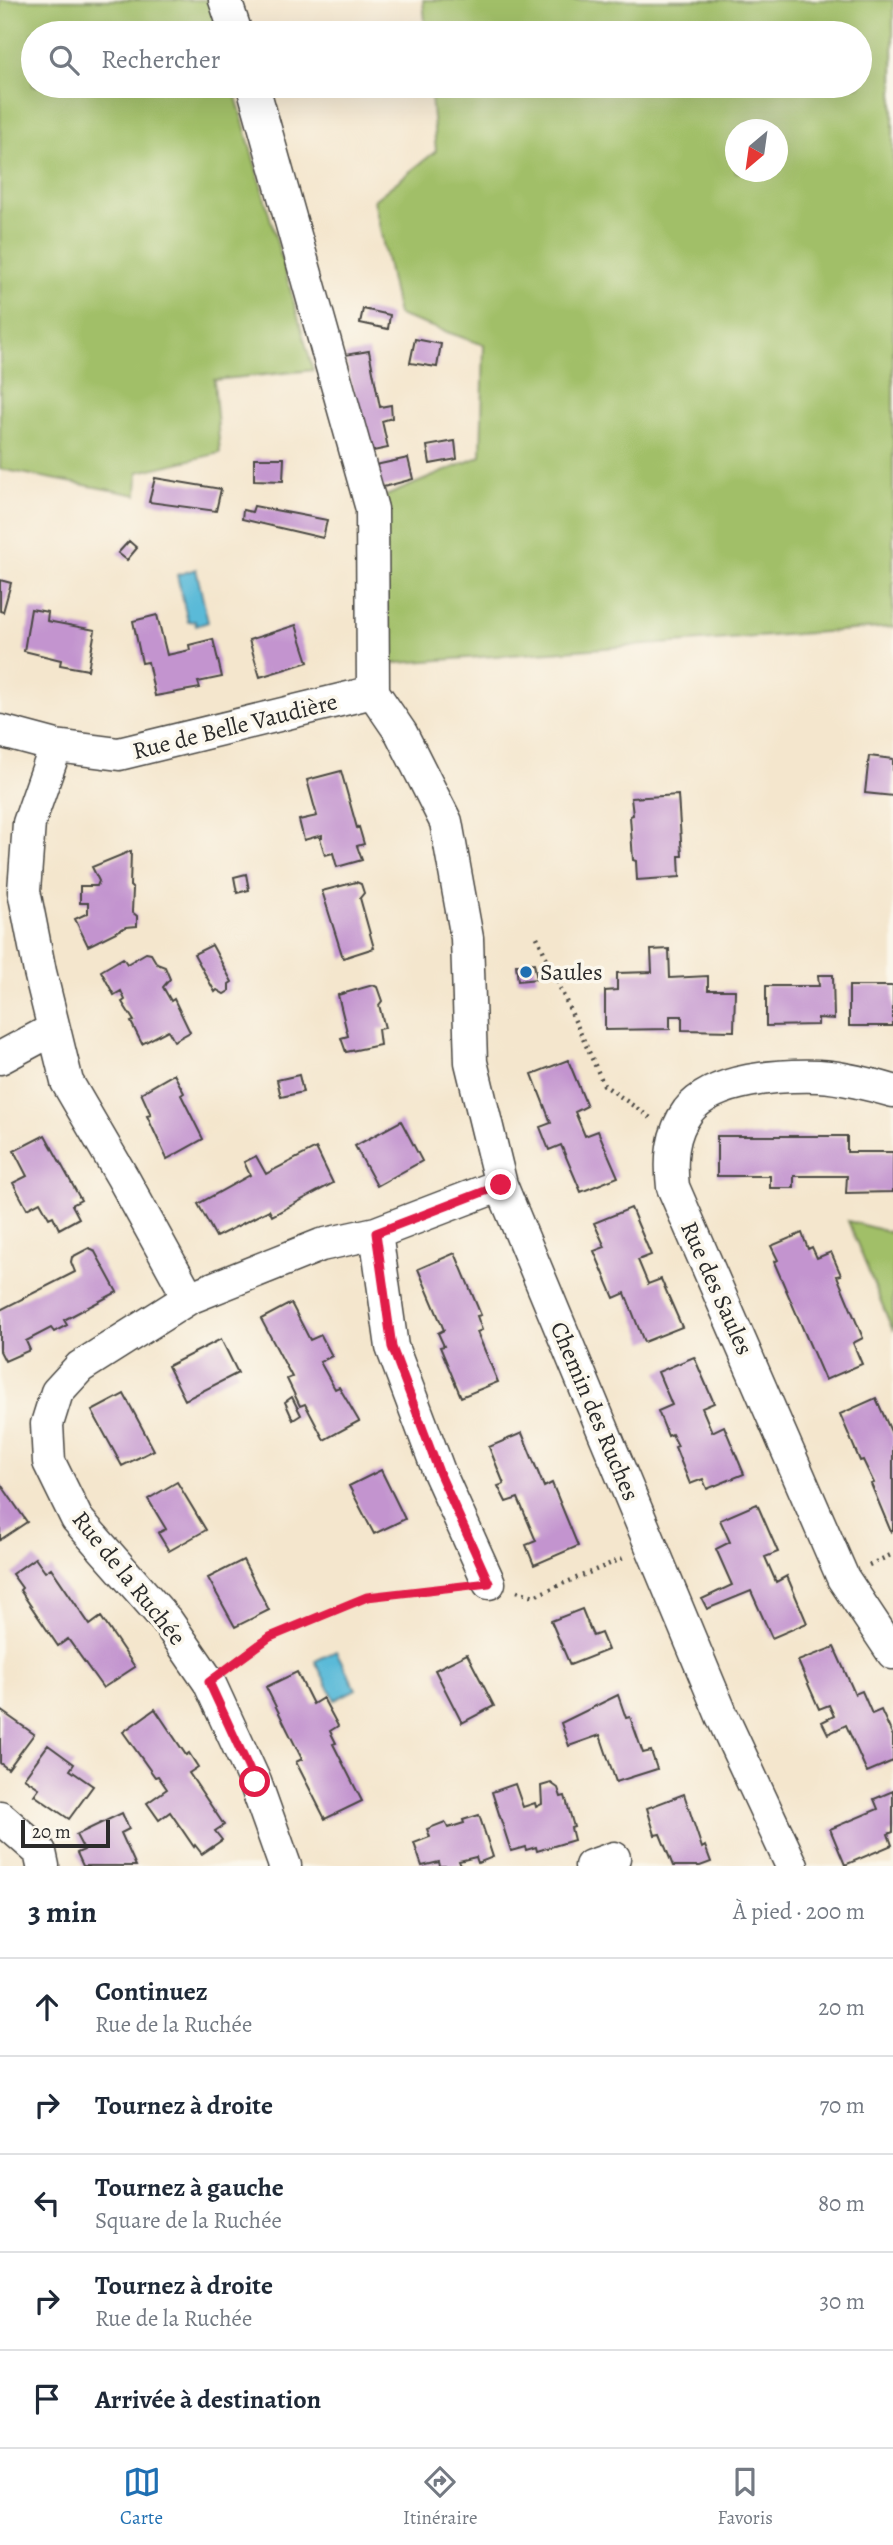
<!DOCTYPE html>
<html lang="fr">
<head>
<meta charset="utf-8">
<style>
	:root { --surface:#fff; --page:#f6f6f7; --text:#1f2937; --muted:#747a83; --line:#e0e1e3; --accent:#1f6fb2 }
	body { margin:0; font-family:Alegreya,serif; background:var(--page); color:var(--text) }
	.compass { position:absolute; left:725px; top:119px; width:63px; height:63px; border-radius:50%; background:var(--surface); box-shadow:0 7px 28px #0002; rotate:209deg }
	.scale { position:absolute; left:21px; bottom:18px; width:89px; box-sizing:border-box; padding-left:7px; border:4px solid #2b2b2b; border-top:0; font-size:19px; line-height:24px; white-space:nowrap; color:#2b2b2b; -webkit-text-stroke:5px #fbf7ec; paint-order:stroke }
	.stop { position:absolute; width:21px; height:21px; margin:-16px; border:5px solid #e11d48; border-radius:50%; background:#fff }
	.stop.end { background:#e11d48; border-color:#fff; box-shadow:0 2px 7px #0008 }
	.list { margin:0; padding:0; list-style:none }
	h2 { display:flex; justify-content:space-between; align-items:center; height:91px; margin:0; padding:0 28px; font-size:30px }
	h2 small { font-size:23px; font-weight:400; color:var(--muted) }
	.list li { display:grid; grid-template-columns:46px 1fr auto; gap:21px; align-items:center; box-sizing:border-box; height:98px; padding:0 28px; border-top:2px solid var(--line) }
	.list b { display:block; font-size:26px; white-space:nowrap }
	.list p { margin:0; font-size:23px; white-space:nowrap; color:var(--muted) }
	.list em { font-size:23px; font-style:normal; color:var(--muted) }
	.icon { flex:none; width:38px; height:38px; fill:none; stroke:currentColor; stroke-width:2; stroke-linecap:round; stroke-linejoin:round }
	.map { position:relative; flex:none; width:893px; height:1866px; overflow:hidden }
	.search { position:absolute; background:var(--surface); box-shadow:0 7px 28px #0002; left:21px; right:21px; top:21px; height:77px; display:flex; align-items:center; gap:18px; box-sizing:border-box; padding:0 24px; border-radius:38px; color:var(--muted); font-size:26px }
	.sheet { height:581px; background:var(--surface) }
	nav { display:flex; justify-content:space-around; align-items:center; box-sizing:border-box; height:98px; border-top:2px solid var(--line); background:var(--surface); font-size:19px; color:var(--muted) }
	nav a { display:grid; justify-items:center; gap:4px }
	nav .on { color:var(--accent) }
	.map>svg:first-child { display:block }
	.green { fill:#a1bf67; stroke:#667549; stroke-width:2; fill-rule:evenodd }
	.water { fill:#5abad8; stroke:#427282; stroke-width:2 }
	.building { fill:#c394cf }
	.lines { fill:none; stroke-linecap:round; stroke-linejoin:round }
	.minor-casing { stroke:#494743; stroke-width:35 }
	.path { stroke:#494743; stroke-width:4.5; stroke-dasharray:2 5; stroke-linecap:butt }
	.minor { stroke:#fff; stroke-width:32 }
	.route { stroke:#e11d48; stroke-width:9 }
	.poi-dot { fill:#1f6fb2; stroke:#fbf7ec; stroke-width:2.5 }
	.labels { text-anchor:middle; dominant-baseline:central; stroke-width:7; stroke-linejoin:round; paint-order:stroke }
	.street-label { font-size:24px; fill:#2b2b2b; stroke:#fbf7ec }
	.poi-label { font-size:24px; fill:#2b2b2b; stroke:#fbf7ec; text-anchor:start }
</style>
</head>
<body>
<div class="map">
<svg width="893" height="1866" viewBox="0 0 893 1866">
	<rect width="100%" height="100%" fill="#fbf7ec"/>
	<filter id="ink" filterUnits="userSpaceOnUse"><feTurbulence type="fractalNoise" baseFrequency=".0143" numOctaves="2"/><feDisplacementMap in="SourceGraphic" scale="14" xChannelSelector="R" yChannelSelector="G"/><feConvolveMatrix kernelMatrix="1 2 1 2 8 2 1 2 1" color-interpolation-filters="sRGB"/></filter>
	<filter id="wash" filterUnits="userSpaceOnUse"><feTurbulence type="fractalNoise" baseFrequency=".00686" numOctaves="4" result="noise"/><feDisplacementMap in="SourceGraphic" scale="28" xChannelSelector="R" yChannelSelector="G"/><feGaussianBlur stdDeviation="1.57" result="paint"/><feColorMatrix in="noise" values="0 0 0 0 0 0 0 0 0 0 0 0 0 0 0 0 0 1.4 0 .05"/><feComposite in="paint" operator="in"/></filter>
	<g filter="url(#wash)">
		<rect width="100%" height="100%" fill="#f4e6cd"/>
		<path class="green" d="M0,0H209L218,33H33V86H233L313,370L214,380L220,453L138,472L137,495L0,469Z
			M423,0H893V627L385,664L381,498L481,456L484,345L398,315L374,200L436,151L430,86H860V33H426ZM736,130H778V172H736Z
			M848,1221L893,1233V1331Z"/>
		<path class="water" d="M196,569L208,622L196,626L195,621L188,622L177,575Z
			M336,1651L356,1689L335,1700L315,1661Z"/>
		<g id="blocks">
			<path class="building" d="M363,309L390,315L388,329L360,323Z
				M415,339L441,344L437,367L410,363Z
				M369,351L380,407L391,405L392,418L382,421L388,448L368,452L345,355Z
				M455,441L457,459L430,464L427,446Z
				M254,458H284L283,481L254,480Z
				M408,458L413,479L376,489L371,466Z
				M155,478L221,489L216,511L149,502Z
				M254,506L327,520L323,538L242,519L243,510L252,512Z
				M129,541L137,548L127,560L118,553Z
				M0,580L11,583L3,612L0,611Z
				M31,609L48,612L47,621L95,630L88,670L60,665L61,660L24,651Z
				M157,615L167,655L190,650L189,645L213,639L222,677L198,682L200,688L155,696L148,662L142,663L133,621Z
				M296,625L308,662L260,677L249,640Z
				M869,756L893,759V796L865,793Z
				M341,771L357,828L359,827L364,844L357,846L362,860L337,867L333,853L325,855L320,838H322V835L304,840L299,820L317,816L307,780Z
				M678,795L682,856H679L680,877L637,880L636,861L633,860L630,816L633,815L631,798Z
				M131,851L130,886L133,889L132,912L137,916V926L126,927L88,946L75,919L88,913V903H80V886H97L99,881L92,867Z
				M246,874L249,890L237,893L234,877Z
				M356,882L361,884L364,893L360,898L374,948L343,958L322,891Z
				M212,945L232,982L229,984V991L224,994L217,990L215,992L194,954Z
				M669,949L670,978L708,976V990H735L734,1031L682,1030V1016H670V1029L605,1030V991L617,990V973L652,972L651,950Z
				M146,953L151,954L157,964L165,967L170,979L163,987L171,1001L174,999L190,1032L174,1041L168,1030L142,1044L131,1022L134,1021L122,1002L125,1000L121,991L114,995L101,971L123,958L127,964Z
				M534,963L537,979L518,981L516,965Z
				M818,975H833L834,1019L818,1018V1025L766,1026V986H819Z
				M373,985L377,987L382,1001L379,1005L385,1028L378,1029L380,1045L346,1052L341,1038L348,1036L338,995Z
				M849,986H893V1026H849Z
				M568,1060L587,1106L575,1112L585,1136L598,1131L618,1177L581,1192L561,1145L549,1150L540,1127L551,1123L532,1074Z
				M174,1074L184,1093L181,1095L203,1139L167,1159L147,1116L151,1115L141,1093Z
				M299,1075L303,1092L281,1097L277,1080Z
				M401,1121L422,1161L377,1186L355,1146Z
				M45,1135L81,1200L72,1205L79,1218L59,1229L53,1216L49,1218L40,1202L27,1209L13,1183L27,1176L14,1151Z
				M717,1136H847V1152H893V1192L846,1193L847,1176H794V1188H770V1176H717Z
				M316,1148L333,1183L272,1216L269,1210L216,1237L198,1204L250,1175L244,1162L256,1156L266,1174Z
				M631,1208L651,1255L638,1260L648,1284L661,1279L682,1327L644,1342L625,1293L614,1298L594,1251L605,1247L594,1223Z
				M802,1233L808,1249L812,1247L817,1258L831,1252L841,1275L837,1276L863,1338L853,1343L862,1364L825,1380L774,1262L778,1260L771,1246Z
				M89,1248L94,1250L117,1292L64,1320L67,1325L54,1332L51,1328L26,1341L30,1350L5,1361L0,1351V1310L75,1272L71,1262L72,1257Z
				M455,1253L481,1315L477,1316L482,1330L477,1332L498,1382L461,1397L440,1347L444,1346L438,1333L444,1330L418,1269Z
				M291,1303L310,1340L321,1335L332,1356L320,1362L335,1389L339,1387L359,1421L324,1440L305,1404L300,1406L287,1379L292,1377L261,1319Z
				M221,1339L238,1373L185,1400L168,1366Z
				M694,1357L714,1403L702,1408L712,1432L724,1426L744,1474L707,1489L703,1479L690,1484L675,1447L678,1446L672,1434L668,1436L658,1411L672,1405L658,1372Z
				M124,1394L154,1450L122,1466L92,1411Z
				M292,1397L301,1415L293,1420L285,1402Z
				M876,1398L893,1436V1531L891,1532L871,1484L874,1483L863,1460L860,1461L840,1414Z
				M522,1433L544,1487L552,1483L578,1546L534,1565L526,1545L536,1541L518,1498L506,1502L498,1486L504,1484L489,1447Z
				M381,1470L405,1519L374,1534L349,1486Z
				M177,1482L206,1530L169,1551L158,1533L166,1529L148,1499Z
				M0,1483L27,1522L0,1540Z
				M757,1504L778,1552L765,1557L776,1582L787,1576L807,1623L772,1638L751,1591L707,1609L702,1599L732,1585L716,1549L730,1542L720,1520Z
				M35,1558L45,1572L51,1568L90,1625L101,1617L135,1667L103,1688L68,1639L58,1646L20,1590L22,1588L12,1574Z
				M243,1560L269,1610L235,1627L208,1578Z
				M582,1609L593,1636L601,1633L608,1650L570,1665L551,1621Z
				M834,1647L855,1694L862,1691L872,1714L881,1710L893,1736V1761L867,1772L846,1725L828,1734L822,1722L834,1716L829,1705L819,1709L798,1661Z
				M467,1654L494,1706L462,1723L435,1670Z
				M297,1672L313,1704L323,1698L338,1726L330,1731L336,1743L333,1744L362,1801L325,1819L296,1762L302,1759L266,1687Z
				M618,1695L626,1718L630,1717L643,1753L651,1751L657,1769L616,1782L600,1735L569,1746L561,1723Z
				M155,1709L186,1755L189,1753L198,1767L189,1773L224,1825L215,1831L222,1840L202,1854L195,1845L194,1847L170,1812L159,1820L147,1803L167,1789L158,1776L155,1777L123,1732Z
				M0,1710L34,1734L8,1769L0,1763Z
				M48,1745L74,1764L70,1770L93,1786L69,1819L34,1795L39,1788L24,1778Z
				M551,1783L558,1788L561,1797L565,1796L574,1827L571,1828L574,1840L537,1851L536,1847L526,1850L525,1847L511,1851L492,1792L515,1784L523,1807L535,1803L536,1807L542,1804L541,1786Z
				M893,1791V1832L888,1834L892,1845L845,1865L830,1829L878,1809L874,1799Z
				M684,1794L702,1848L705,1846L711,1862L700,1866H673L660,1834L655,1835L647,1808Z
				M122,1813L129,1829L121,1833L136,1866H83L77,1853L84,1850L76,1835Z
				M479,1815L493,1857L478,1863L476,1857L459,1861L461,1866H440L439,1862L422,1866L414,1843L430,1837L427,1829L445,1822L448,1828L464,1823L463,1820Z"/>
		</g>
	</g>
	<g filter="url(#ink)">
		<use href="#blocks" fill-opacity="0" stroke="#494743" stroke-width="2"/>
		<g class="lines">
			<defs>
				<path id="minor" d="M225,0L236,33
					M253,86L372,509L373,692L401,733L446,822L467,938L471,1062L501,1185L722,1716L792,1866
					M0,731L56,746L119,754L373,692
					M56,746L29,823L24,891L40,972L67,1082L123,1178L189,1298
					M0,1058L54,1029
					M893,1091C873,1085 840,1077 819,1076C781,1075 714,1078 688,1111C671,1134 670,1160 673,1187L843,1578L893,1653
					M376,1233L392,1347L439,1472L489,1583
					M0,1817L40,1852L43,1866
					M285,1866L255,1782L209,1682L167,1621L77,1519L49,1462L47,1424L57,1392L80,1367L189,1298L321,1245L376,1233L501,1185
					M591,1866L614,1858"/>
			</defs>
			<use href="#minor" class="minor-casing"/>
			<path class="path" d="M537,937L604,1085L652,1119
				M869,1565L893,1554
				M517,1591L534,1596L626,1557
				M232,1665L270,1637L367,1597L458,1586"/>
			<use href="#minor" class="minor"/>
		</g>
	</g>
	<g class="lines" filter="url(#ink)">
		<path class="route" d="M255,1782L209,1682L270,1637L367,1597L489,1583L439,1472L392,1347L376,1233L501,1185"/>
	</g>
	<circle class="poi-dot" cx="526" cy="972" r="7"/>
	<g class="labels">
		<g class="street-label">
			<text transform="translate(235 726) rotate(-14)">Rue de Belle Vaudière</text>
			<text transform="translate(717 1288) rotate(66)">Rue des Saules</text>
			<text transform="translate(595 1411) rotate(67)">Chemin des Ruches</text>
			<text transform="translate(129 1578) rotate(51)">Rue de la Ruchée</text>
		</g>
		<g class="poi-label">
			<text x="540" y="972">Saules</text>
		</g>
	</g>
</svg>
<svg class="compass" viewBox="-18 -18 36 36"><path d="M0-13l5 13h-10z" fill="#e53935"/><path d="M0 13l5-13h-10z" fill="#747a83"/></svg>
<div class="scale">20 m</div>
<div class="stop" style="left:255px;top:1782px"></div>
<div class="stop end" style="left:501px;top:1185px"></div>
<div class="search"><svg class="icon" aria-label="search" viewBox="0 0 24 24"><circle cx="10" cy="10" r="6"/><path d="M15 15l6 6"/></svg>Rechercher</div>
</div>
<section class="sheet">
<h2>3 min<small>À pied · 200 m</small></h2>
<ul class="list">
<li><svg class="icon" aria-label="ahead" viewBox="0 0 24 24"><path d="M12 20V5M6 11l6-6 6 6"/></svg><div><b>Continuez</b><p>Rue de la Ruchée</p></div><em>20 m</em></li>
<li><svg class="icon" aria-label="right" viewBox="0 0 24 24"><path d="M7 20v-9h11M14 6l5 5-5 5"/></svg><div><b>Tournez à droite</b></div><em>70 m</em></li>
<li><svg class="icon" aria-label="left" viewBox="0 0 24 24"><path d="M17 20v-9H6M10 6l-5 5 5 5"/></svg><div><b>Tournez à gauche</b><p>Square de la Ruchée</p></div><em>80 m</em></li>
<li><svg class="icon" aria-label="right" viewBox="0 0 24 24"><path d="M7 20v-9h11M14 6l5 5-5 5"/></svg><div><b>Tournez à droite</b><p>Rue de la Ruchée</p></div><em>30 m</em></li>
<li><svg class="icon" aria-label="arrive" viewBox="0 0 24 24"><path d="M6 21V4h12l-3 4 3 4H6"/></svg><div><b>Arrivée à destination</b></div></li>
</ul>
</section>
<nav>
<a class="on"><svg class="icon" aria-label="map" viewBox="0 0 24 24"><path d="M3 6l6-2 6 2 6-2v14l-6 2-6-2-6 2zM9 4v14M15 6v14"/></svg>Carte</a>
<a><svg class="icon" aria-label="directions" viewBox="0 0 24 24"><path d="M12 3l9 9-9 9-9-9zM9 14v-3h6M13 9l2 2-2 2"/></svg>Itinéraire</a>
<a><svg class="icon" aria-label="saved" viewBox="0 0 24 24"><path d="M7 4h10v16l-5-4-5 4z"/></svg>Favoris</a>
</nav>
</body>
</html>
